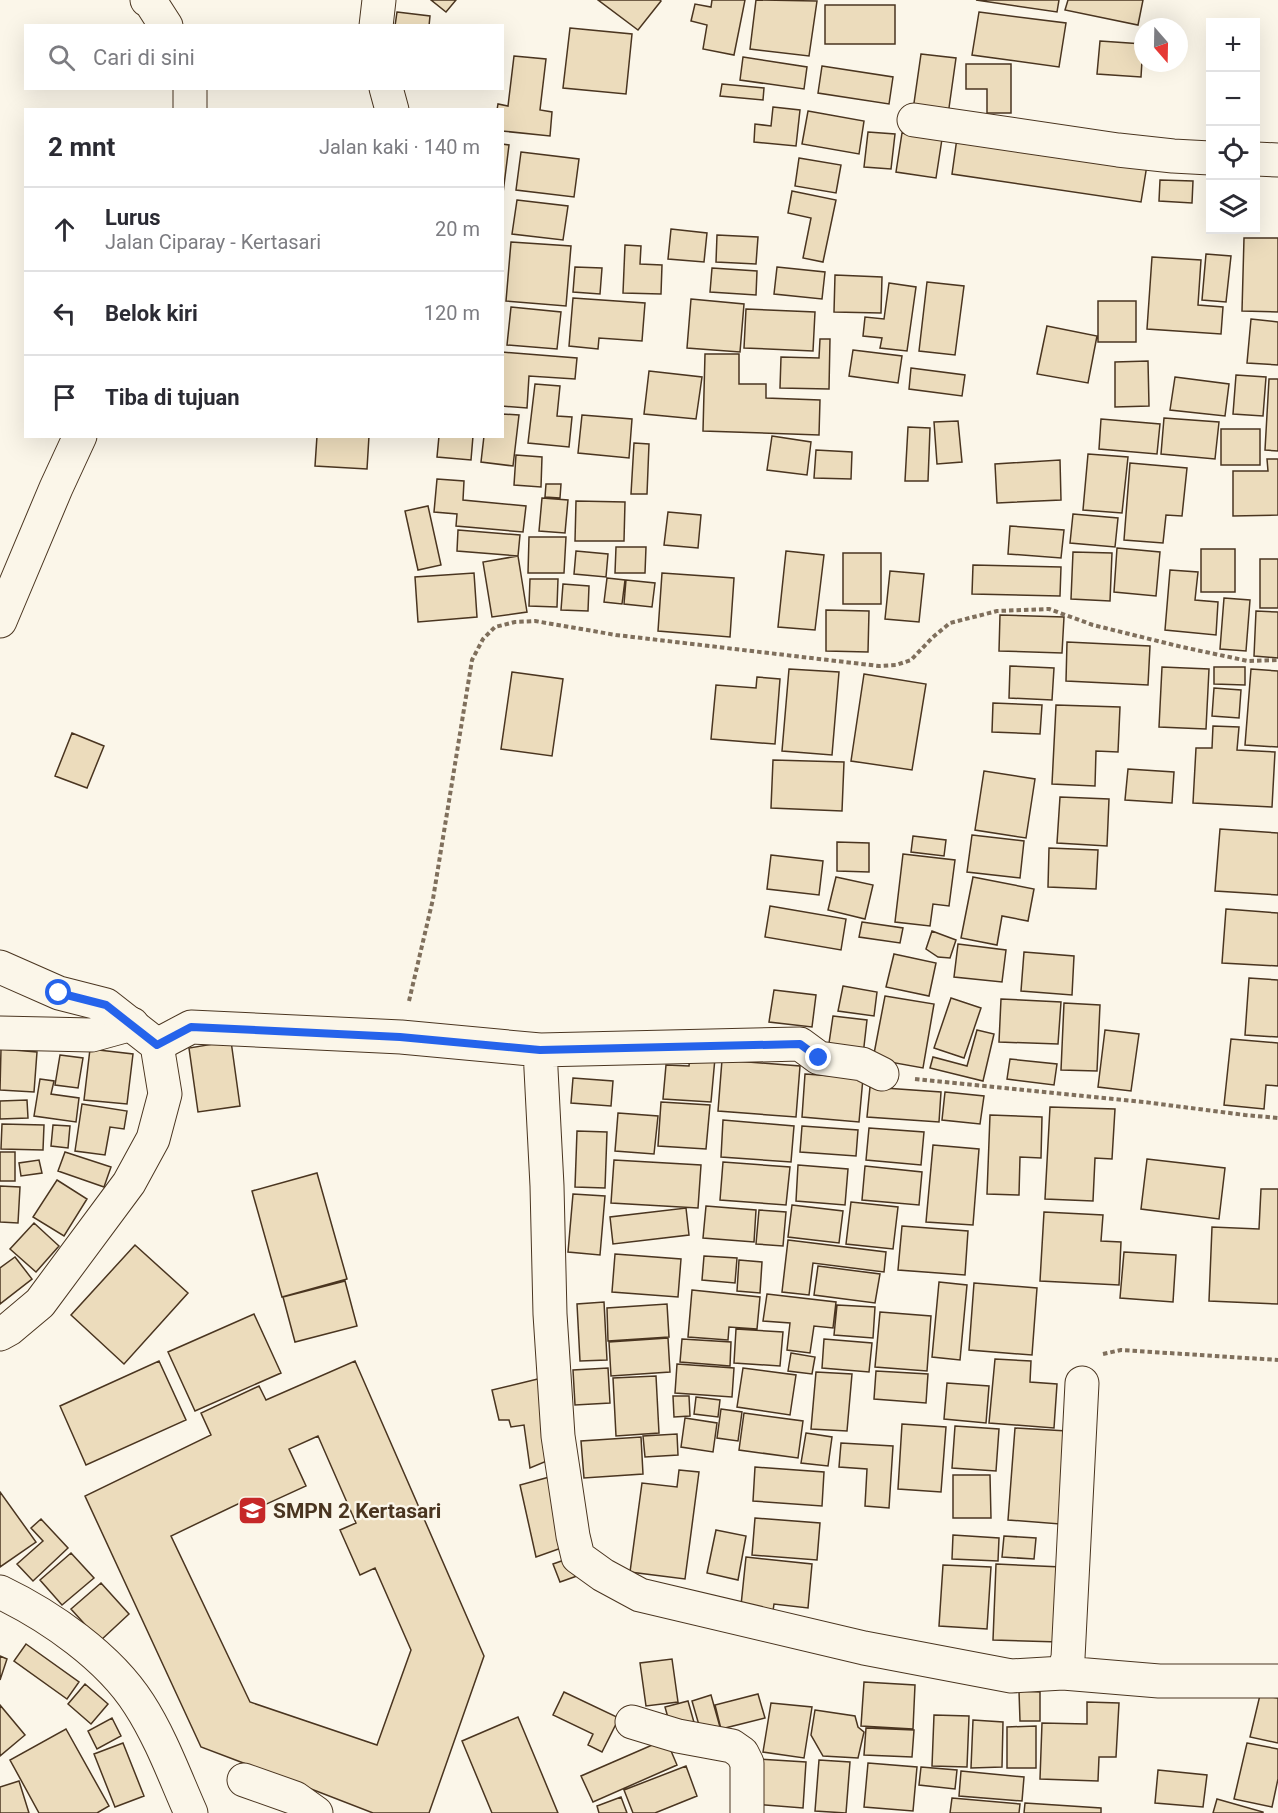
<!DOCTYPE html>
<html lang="id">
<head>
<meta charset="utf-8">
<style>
	:root { --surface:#fff; --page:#f7f7f7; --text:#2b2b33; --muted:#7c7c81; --line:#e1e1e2 }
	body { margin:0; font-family:Roboto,sans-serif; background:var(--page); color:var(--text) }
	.controls { position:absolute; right:18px; top:18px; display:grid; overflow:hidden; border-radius:0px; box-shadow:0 6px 24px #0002 }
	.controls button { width:54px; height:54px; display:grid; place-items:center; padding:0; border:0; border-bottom:2px solid var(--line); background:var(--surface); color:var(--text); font:30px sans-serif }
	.compass { position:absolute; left:1134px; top:18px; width:54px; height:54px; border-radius:50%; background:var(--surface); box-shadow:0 6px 24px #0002; rotate:160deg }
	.stop { position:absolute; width:18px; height:18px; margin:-14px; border:4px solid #2563eb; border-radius:50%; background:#fff }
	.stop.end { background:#2563eb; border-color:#fff; box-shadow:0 2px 6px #0008 }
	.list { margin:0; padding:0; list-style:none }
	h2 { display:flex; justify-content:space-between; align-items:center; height:78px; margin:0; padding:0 24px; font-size:26px }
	h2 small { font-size:20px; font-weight:400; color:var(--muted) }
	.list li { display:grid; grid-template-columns:39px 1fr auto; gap:18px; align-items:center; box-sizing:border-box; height:84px; padding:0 24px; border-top:2px solid var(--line) }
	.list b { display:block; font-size:22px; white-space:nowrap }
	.list p { margin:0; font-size:20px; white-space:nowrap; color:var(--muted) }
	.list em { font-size:20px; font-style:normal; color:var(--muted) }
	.icon { flex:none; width:33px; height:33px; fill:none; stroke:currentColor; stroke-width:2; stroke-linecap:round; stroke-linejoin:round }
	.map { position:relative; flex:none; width:1278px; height:1813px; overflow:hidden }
	.search { position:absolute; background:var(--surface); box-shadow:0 6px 24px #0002; left:24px; top:24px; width:480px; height:66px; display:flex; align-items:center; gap:15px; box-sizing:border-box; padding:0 21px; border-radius:0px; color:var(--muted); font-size:22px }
	.panel { position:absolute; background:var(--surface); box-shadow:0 6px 24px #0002; left:24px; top:108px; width:480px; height:330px; border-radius:0px }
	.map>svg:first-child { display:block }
	.building { fill:#ecdcbc; stroke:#4a3520; stroke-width:1.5; fill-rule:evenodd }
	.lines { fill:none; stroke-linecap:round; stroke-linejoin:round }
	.minor-casing { stroke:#4a3520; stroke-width:35 }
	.major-casing { stroke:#4a3520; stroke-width:35 }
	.path { stroke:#7f6f5c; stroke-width:4; stroke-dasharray:4.5 3; stroke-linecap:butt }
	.minor { stroke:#fbf6e9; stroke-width:33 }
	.major { stroke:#fbf6e9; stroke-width:33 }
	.route { stroke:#2563eb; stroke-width:8 }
	.labels { text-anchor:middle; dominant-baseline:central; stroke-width:4.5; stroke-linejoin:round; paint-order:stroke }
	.poi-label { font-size:21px; font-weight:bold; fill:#4a3520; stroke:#fbf6e9; text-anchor:start }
</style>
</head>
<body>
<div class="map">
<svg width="1278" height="1813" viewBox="0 0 1278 1813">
	<rect width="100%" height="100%" fill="#fbf6e9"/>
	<path class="building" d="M431,0H456L446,12Z
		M598,0H660L661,1L638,30Z
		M712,0H745L734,55L703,49L707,25L691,21L695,4L711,7Z
		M756,0L817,1L809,56L750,49Z
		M976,0H1059L1057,12Z
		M1068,0H1143L1138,25L1065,10Z
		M825,5H895V44H825Z
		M397,12L430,16L429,26H395Z
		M979,12L1066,23L1059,67L972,55Z
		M570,28L632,34L626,94L563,88Z
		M1100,41L1143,44L1141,77L1097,74Z
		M921,54L956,58L948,115L913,110Z
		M514,56L546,59L540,110L552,112L550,136L502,131V110H497L498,104L508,106Z
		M743,57L807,67L804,89L740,80Z
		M966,64H1011V113H987V89H966Z
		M822,66L893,77L889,104L818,93Z
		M722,84L764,88L763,100L720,96Z
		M773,107L800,110L796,146L754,142L755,124L771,126Z
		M808,111L864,121L859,154L802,144Z
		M868,132L895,134L891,169L864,167Z
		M902,133L942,139L936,178L896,172Z
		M957,138L1147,165L1141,202L952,174Z
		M502,144L509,145L503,193H502Z
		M521,152L579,159L574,197L516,190Z
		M799,158L841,165L836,193L795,186Z
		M1160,180L1193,181L1192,203L1159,201Z
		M792,191L836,200L823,262L803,258L811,218L788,213Z
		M517,200L568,206L563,240L512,234Z
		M671,229L707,233L704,262L668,259Z
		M717,235L758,237L756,264L716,262Z
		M1244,238H1278V312L1242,311Z
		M511,242L571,246L566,306L506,301Z
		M625,245L641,246L640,264L662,265L661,294L623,293Z
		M1206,254L1231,256L1226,302L1202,300Z
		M1152,257L1201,260L1198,305L1223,307L1221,334L1147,329Z
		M575,267L602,268L600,294L573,292Z
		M777,267L825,272L822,299L774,294Z
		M712,268L757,271L756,295L710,292Z
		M835,275L882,277L881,313L834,312Z
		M927,282L964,286L955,355L919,351Z
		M889,283L916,287L907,351L880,348L882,338L863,336L865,317L884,319Z
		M573,298L645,303L642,341L599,338L598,349L569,346Z
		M691,299L744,304L740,352L687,348Z
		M1098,301H1136V342H1098Z
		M511,307L561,312L557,349L507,345Z
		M746,309L815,312L813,351L744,348Z
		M1251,319L1278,322V365L1247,363Z
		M1047,326L1097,336L1088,383L1037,374Z
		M820,339H830L829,389L780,388L781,357L819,358Z
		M853,350L902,356L898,383L849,376Z
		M502,352L577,358L575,379L529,376L527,408L502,406Z
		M705,354H739V384H766V398L820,400L819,435L703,431Z
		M1148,361L1149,406L1115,407V362Z
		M911,368L965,375L962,396L909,389Z
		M649,371L702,377L696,419L644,414Z
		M1236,375L1266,377L1263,416L1233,414Z
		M1175,377L1229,384L1225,416L1170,410Z
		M1269,379H1278V451L1265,450Z
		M535,384L560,386L557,416L572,417L569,447L528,443Z
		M502,414L519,415L513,466L481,462L484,436H502Z
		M582,415L632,419L629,458L578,453Z
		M1164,418L1219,422L1215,459L1161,454Z
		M1101,419L1160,424L1157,454L1099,449Z
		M958,421L962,462L937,464L934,422Z
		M908,427L930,428L928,481H905Z
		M1221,429H1260V465H1221Z
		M317,436H369L367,469L315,466Z
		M439,436H473L471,460L437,457Z
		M772,436L811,442L807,475L767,470Z
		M634,443L649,444L647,494H631Z
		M816,450L852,452L851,479L814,478Z
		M1088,454L1128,457L1122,513L1083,510Z
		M516,455L542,457L541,487L514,485Z
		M1267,459H1278V515L1233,516V471H1268Z
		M1060,460L1061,500L997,503L995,464Z
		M1130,463L1187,468L1182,516L1166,515L1163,543L1124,540Z
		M437,479L464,481L463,500L526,506L523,532L456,526L457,514L434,512Z
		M546,484H561L560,498L545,497Z
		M542,498L568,500L565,533L539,531Z
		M576,501L625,502L624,541H575Z
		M428,506L441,565L418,570L405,511Z
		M668,512L701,515L698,548L664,545Z
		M1073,514L1118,518L1115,547L1070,543Z
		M1010,526L1064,530L1061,558L1008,554Z
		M458,530L520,535L518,556L457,551Z
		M529,537H566L564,573H528Z
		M616,547H646L645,573H615Z
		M1117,548L1160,552L1156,596L1114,592Z
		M1201,549H1235V592H1201Z
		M576,551L608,554L606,577L574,574Z
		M786,551L824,555L815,630L778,627Z
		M1073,552L1112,553L1110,601L1071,599Z
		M843,553H881V604H843Z
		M518,556L527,612L492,617L483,562Z
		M1260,559H1278V608H1260Z
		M973,565L1061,567L1060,596L972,594Z
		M1170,570L1198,572L1195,600L1218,602L1216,635L1165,630Z
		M890,571L924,574L919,622L885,619Z
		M474,573L477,617L418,622L415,577Z
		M662,573L734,578L730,637L658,631Z
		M607,578L625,580L622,604L604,602Z
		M530,579H558L557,607L529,606Z
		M626,580L655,583L652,607L624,604Z
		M563,584L589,586L588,611L561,610Z
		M1224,598L1250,600L1246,651L1220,649Z
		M826,610L869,611L868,652L826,651Z
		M1256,611L1278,612V658L1254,656Z
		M1000,615L1064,617L1062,653L999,651Z
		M1067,642L1150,646L1148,685L1066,681Z
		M1010,666L1054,668L1052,700L1009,698Z
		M1162,667L1209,669L1206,729L1159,727Z
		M1214,667H1245V685L1214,684Z
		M789,669L839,672L832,755L782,751Z
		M1251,669L1278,671V747L1245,745Z
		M512,672L563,679L552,756L501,749Z
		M864,674L926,684L912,770L851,761Z
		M757,677L780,679L775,744L711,739L716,685L756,688Z
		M1214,688L1241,690L1239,718L1212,716Z
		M993,703L1042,705L1040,734L992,732Z
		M1056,705L1120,707L1118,752L1096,751L1095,786L1052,784Z
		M1213,726L1239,727L1237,750L1275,752L1272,807L1193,803L1196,748H1212Z
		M72,733L104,746L87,788L55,776Z
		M773,760L844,762L842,811L771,808Z
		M1128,769L1174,772L1172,803L1125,800Z
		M984,771L1035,779L1026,838L975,830Z
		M1060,797L1109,799L1107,846L1057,843Z
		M1220,829L1278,833V895L1215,891Z
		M972,835L1024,841L1020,878L967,872Z
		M913,836L946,840L944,856L911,852Z
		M837,842L869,843V872L837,871Z
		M1049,848L1098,850L1096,889L1048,887Z
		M903,854L955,860L949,906L933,904L930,926L895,922Z
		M771,855L823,861L819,895L767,889Z
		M836,877L873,885L865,919L828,910Z
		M973,877L1034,889L1028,921L1002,916L997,945L961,938Z
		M770,906L846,919L841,950L765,937Z
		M1226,909L1278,913V966L1222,963Z
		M862,922L903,928L900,943L859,937Z
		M932,931L956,940L950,958L938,957L926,949Z
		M958,944L1006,950L1002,982L954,977Z
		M1024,952L1074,956L1072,995L1021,991Z
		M894,954L936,963L929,996L886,987Z
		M1249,978L1278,980V1037L1245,1035Z
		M843,986L877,992L874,1016L838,1011Z
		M774,990L816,995L812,1027L769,1022Z
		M885,996L934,1004L923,1068L873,1059Z
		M951,998L981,1008L964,1058L934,1048Z
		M1001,999L1061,1002L1058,1044L999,1042Z
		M1064,1003L1100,1005L1097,1071L1061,1070Z
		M833,1016L867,1020L863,1055L828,1050Z
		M977,1030L994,1034L983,1081L930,1068L933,1057L967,1066Z
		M1105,1030L1139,1034L1131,1091L1098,1087Z
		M1231,1039L1278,1043V1086L1266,1085L1264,1109L1224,1105Z
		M231,1041L240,1106L198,1112L189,1048Z
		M1,1049L37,1052L34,1092L0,1090Z
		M90,1049L133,1054L127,1104L84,1100Z
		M60,1055L83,1058L78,1088L55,1085Z
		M690,1056L715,1058L711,1102L663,1099L666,1065L689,1066Z
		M1010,1059L1057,1064L1054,1085L1007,1079Z
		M722,1060L800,1066L796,1117L718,1111Z
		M805,1074L863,1078L859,1122L802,1117Z
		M573,1078L613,1081L611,1106L571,1103Z
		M40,1079L54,1081L51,1094L79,1098L76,1122L34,1116Z
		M870,1087L941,1092L939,1122L867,1117Z
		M945,1092L984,1096L980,1124L942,1120Z
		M27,1100L28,1118L0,1119V1101Z
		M661,1102L710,1105L706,1149L658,1146Z
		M82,1104L127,1111L124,1129L110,1127L105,1155L75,1151Z
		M1050,1107L1115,1109L1112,1159L1095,1158L1093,1201L1045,1199Z
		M618,1113L658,1116L654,1154L615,1151Z
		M990,1115L1042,1117L1041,1158L1020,1157L1019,1195L987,1194Z
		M723,1120L794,1126L791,1162L721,1157Z
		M2,1124L44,1125L43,1150L1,1149Z
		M53,1125L70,1126L68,1148L51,1146Z
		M802,1126L858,1130L856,1156L800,1152Z
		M869,1128L924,1132L921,1165L866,1160Z
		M577,1131L607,1132L605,1188L575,1187Z
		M933,1145L979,1149L973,1225L926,1222Z
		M0,1152H15V1181H0Z
		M65,1152L111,1167L104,1187L58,1171Z
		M1147,1159L1225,1168L1219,1219L1141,1209Z
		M39,1160L42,1173L21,1176L19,1163Z
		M614,1160L701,1165L698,1208L611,1203Z
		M723,1162L790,1167L786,1205L720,1200Z
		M798,1165L848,1169L845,1205L796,1201Z
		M865,1166L922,1172L919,1205L862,1200Z
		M317,1173L347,1279L282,1297L252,1191Z
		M57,1180L87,1199L64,1236L33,1217Z
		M0,1186L20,1187L18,1223L0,1222Z
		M1261,1189H1278V1304L1209,1301L1212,1227L1259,1229Z
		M573,1194L605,1196L600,1255L568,1252Z
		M851,1202L898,1207L893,1249L846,1244Z
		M792,1205L843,1211L839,1243L788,1237Z
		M706,1206L756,1210L754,1242L703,1238Z
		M686,1208L689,1235L613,1244L610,1217Z
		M759,1210L786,1212L783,1246L756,1244Z
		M1044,1212L1103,1215L1101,1241L1121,1242L1119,1285L1040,1281Z
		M34,1223L59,1246L36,1272L10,1249Z
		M902,1226L968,1231L965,1275L898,1270Z
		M788,1240L886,1252L884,1272L813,1263L809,1295L782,1292Z
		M135,1245L188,1293L124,1364L71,1315Z
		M1124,1252L1176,1255L1173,1302L1120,1298Z
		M615,1254L681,1259L678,1297L612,1292Z
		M704,1256L737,1258L735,1283L702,1280Z
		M15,1257L32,1279L0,1304V1268Z
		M739,1260L762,1262L760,1293L737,1291Z
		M818,1266L880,1274L875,1303L814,1295Z
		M345,1281L357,1326L295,1342L283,1297Z
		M939,1282L967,1285L960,1360L932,1357Z
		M974,1283L1037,1288L1032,1355L969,1350Z
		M692,1290L760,1297L757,1329L729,1327L728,1340L688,1337Z
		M767,1294L836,1302L833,1328L814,1326L810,1353L787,1350L790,1323L763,1321Z
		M604,1302L607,1360L580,1361L577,1304Z
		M667,1304L669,1337L608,1341L607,1308Z
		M837,1305L875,1307L873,1338L834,1335Z
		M880,1312L931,1316L927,1371L875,1367Z
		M254,1314L281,1373L195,1411L168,1352Z
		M736,1329L783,1332L780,1366L734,1363Z
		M668,1338L670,1372L611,1376L609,1342Z
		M682,1339L731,1342L730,1366L680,1362Z
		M824,1339L872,1343L869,1372L822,1368Z
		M791,1353L815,1357L812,1374L788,1371Z
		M995,1359L1031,1361L1030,1382L1057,1384L1054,1428L989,1423Z
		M159,1361L186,1420L86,1465L60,1406Z
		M355,1361L484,1656L429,1813H373L306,1787L241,1776L246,1764L201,1747L85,1496L211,1435L201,1413L259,1386L266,1400ZM318,1436L356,1523L340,1530L360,1575L375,1568L411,1650L377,1745L250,1702L171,1536L242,1502L247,1513L306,1486L289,1449Z
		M677,1364L734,1368L732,1397L675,1393Z
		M608,1368L610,1403L575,1405L573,1370Z
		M743,1368L796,1375L790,1415L737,1407Z
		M876,1371L928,1374L926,1403L874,1399Z
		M816,1372L852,1374L847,1431L811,1429Z
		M656,1376L659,1433L616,1436L613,1378Z
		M546,1377L554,1458L530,1468L524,1425L511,1427L509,1420H499L492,1390Z
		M947,1383L989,1386L986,1423L944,1419Z
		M673,1396H689L690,1416L674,1417Z
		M696,1397L720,1400L718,1417L694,1414Z
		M721,1409L742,1412L738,1441L717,1438Z
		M744,1413L803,1421L798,1458L739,1450Z
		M685,1418L717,1423L713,1452L681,1447Z
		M902,1424L946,1427L941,1492L898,1489Z
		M955,1426L999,1429L996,1471L952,1468Z
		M1015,1428L1067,1431L1060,1524L1008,1520Z
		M806,1433L832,1437L828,1466L801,1463Z
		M677,1434L678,1455L645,1457L643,1436Z
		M641,1437L643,1474L584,1478L581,1441Z
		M841,1443L893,1446L889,1508L865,1506L867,1469L839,1467Z
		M755,1467L824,1472L822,1506L753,1501Z
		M679,1470L699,1472L685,1579L630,1572L642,1483L677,1487Z
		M953,1475H990L991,1518H953Z
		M553,1476L567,1546L536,1557L520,1485Z
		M0,1492L36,1542L0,1567Z
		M755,1518L820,1523L817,1560L752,1555Z
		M41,1519L68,1548L33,1581L17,1564L43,1541L31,1528Z
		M716,1530L746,1536L738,1580L707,1573Z
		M953,1535L999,1538L998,1561L952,1559Z
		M1004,1536L1036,1538L1034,1559L1002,1557Z
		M71,1553L94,1578L62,1605L40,1580Z
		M746,1557L812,1564L808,1608L774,1604L772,1618L740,1615Z
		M570,1558L577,1576L560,1582L553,1564Z
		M996,1564L1062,1567L1059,1642L993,1640Z
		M943,1565L991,1567L987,1629L939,1626Z
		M101,1583L129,1614L100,1641L71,1609Z
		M26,1644L79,1682L67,1699L14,1661Z
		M0,1656L7,1659L0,1680Z
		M672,1659L678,1702L646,1706L640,1663Z
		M864,1682L915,1685L913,1729L861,1726Z
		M85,1684L108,1704L91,1724L68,1704Z
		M1019,1691L1040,1692V1721H1020Z
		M564,1692L619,1718L602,1752L588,1745L593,1734L553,1715Z
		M758,1694L765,1718L721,1729L715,1705Z
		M711,1695L720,1727L701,1732L692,1701Z
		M1260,1695L1278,1698V1743L1250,1737Z
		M688,1701L695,1726L672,1732L665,1707Z
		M1087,1702L1119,1703L1116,1757H1099L1098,1781L1040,1779L1042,1723L1087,1724Z
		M771,1703L812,1707L804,1758L763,1752Z
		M0,1705L25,1735L0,1756Z
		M815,1710L855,1716L858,1727L864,1732L858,1758L823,1756L811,1735Z
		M934,1715L969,1716L967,1767L932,1766Z
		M518,1717L541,1772L558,1813H492L462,1741Z
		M112,1718L121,1736L97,1749L88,1731Z
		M973,1720L1003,1722L1002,1767L971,1768Z
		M1036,1726V1768H1007V1727Z
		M866,1728L914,1730L912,1757L864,1755Z
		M66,1729L109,1806L97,1813H39L10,1760Z
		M666,1739L677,1765L593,1802L581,1776Z
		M123,1743L144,1796L115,1807L94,1754Z
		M1247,1743L1278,1749V1779L1272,1807L1234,1799Z
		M756,1759L806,1762L803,1808L752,1804Z
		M819,1760L850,1762L846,1813L815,1811Z
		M868,1763L917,1767L913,1811L864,1807Z
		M686,1766L697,1796L655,1813H633L624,1790Z
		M921,1767L957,1770L955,1789L919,1785Z
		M1158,1770L1207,1775L1203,1807L1155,1803Z
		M961,1771L1024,1777L1022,1801L959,1796Z
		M19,1781L29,1813H0V1787Z
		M621,1797L627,1813H599L597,1806Z
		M952,1798L1020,1804L1019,1813H950Z
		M1217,1799L1263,1812V1813H1213Z
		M1025,1803L1101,1808V1813H1024Z"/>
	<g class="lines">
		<defs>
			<path id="minor" d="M376,26L379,0
				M386,88L392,110
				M914,120L1118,150L1173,156L1210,158
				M1256,159L1278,160
				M0,1033L92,1035L132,1024
				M157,1045L191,1027L401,1037L540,1050L800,1044L819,1058L862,1064L882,1074
				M540,1050L547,1186L550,1314L558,1436L573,1536L578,1557L603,1575L640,1595L864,1648L1011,1676L1063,1673L1159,1681H1278
				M1063,1673L1068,1658L1082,1383
				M632,1722L678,1736L732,1746L742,1753L747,1763V1813
				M244,1780L295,1798L316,1813"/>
			<path id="major" d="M147,0L150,1L166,26
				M190,88V110
				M0,621L56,488L80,436
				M0,967L59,993L106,1005L157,1045L165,1094L153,1139L129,1183L40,1303L9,1329L0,1334
				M0,1592C50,1616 109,1657 139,1704C161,1738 175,1777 191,1813"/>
		</defs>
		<use href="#minor" class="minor-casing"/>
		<use href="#major" class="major-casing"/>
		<path class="path" d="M409,1001L433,899L472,660L483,639L495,627L515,622L535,621L616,635L879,666L896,665L911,660L933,637L950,623L997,611L1049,609L1093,625L1182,647L1248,661L1278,660
			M915,1079L1144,1102L1245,1115L1278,1118
			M1103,1354L1121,1350L1278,1360"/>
		<use href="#minor" class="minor"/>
		<use href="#major" class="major"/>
	</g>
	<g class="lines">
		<path class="route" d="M59,993L106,1005L157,1045L191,1027L400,1037L540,1050L800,1044L819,1058"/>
	</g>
	<defs>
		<symbol id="school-square" viewBox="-11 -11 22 22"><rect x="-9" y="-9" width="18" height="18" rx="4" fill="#c62828" stroke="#fbf6e9"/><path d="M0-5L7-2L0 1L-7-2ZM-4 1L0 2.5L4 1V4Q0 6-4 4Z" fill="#fff"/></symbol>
	</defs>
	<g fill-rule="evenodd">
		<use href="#school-square" x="236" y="1494" width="33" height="33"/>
	</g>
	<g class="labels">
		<g class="poi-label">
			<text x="273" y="1511">SMPN 2 Kertasari</text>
		</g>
	</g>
</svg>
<div class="controls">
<button>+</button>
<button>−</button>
<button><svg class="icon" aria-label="locate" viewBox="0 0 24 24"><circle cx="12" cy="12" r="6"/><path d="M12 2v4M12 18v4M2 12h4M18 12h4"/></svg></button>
<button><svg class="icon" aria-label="layers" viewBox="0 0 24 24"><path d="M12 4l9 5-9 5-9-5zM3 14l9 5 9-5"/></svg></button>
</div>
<svg class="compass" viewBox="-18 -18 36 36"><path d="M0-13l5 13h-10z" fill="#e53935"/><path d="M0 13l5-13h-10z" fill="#7c7c81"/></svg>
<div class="stop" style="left:59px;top:993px"></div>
<div class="stop end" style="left:819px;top:1058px"></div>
<div class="search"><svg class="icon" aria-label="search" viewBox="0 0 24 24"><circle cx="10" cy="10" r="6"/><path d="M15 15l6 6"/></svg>Cari di sini</div>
<section class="panel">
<h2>2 mnt<small>Jalan kaki · 140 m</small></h2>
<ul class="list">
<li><svg class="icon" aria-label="ahead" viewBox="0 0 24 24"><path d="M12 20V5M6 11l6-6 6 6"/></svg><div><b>Lurus</b><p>Jalan Ciparay - Kertasari</p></div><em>20 m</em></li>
<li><svg class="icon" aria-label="left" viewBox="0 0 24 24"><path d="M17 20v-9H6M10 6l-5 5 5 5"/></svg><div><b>Belok kiri</b></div><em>120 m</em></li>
<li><svg class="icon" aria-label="arrive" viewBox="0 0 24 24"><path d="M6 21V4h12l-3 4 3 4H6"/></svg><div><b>Tiba di tujuan</b></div></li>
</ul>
</section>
</div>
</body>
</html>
